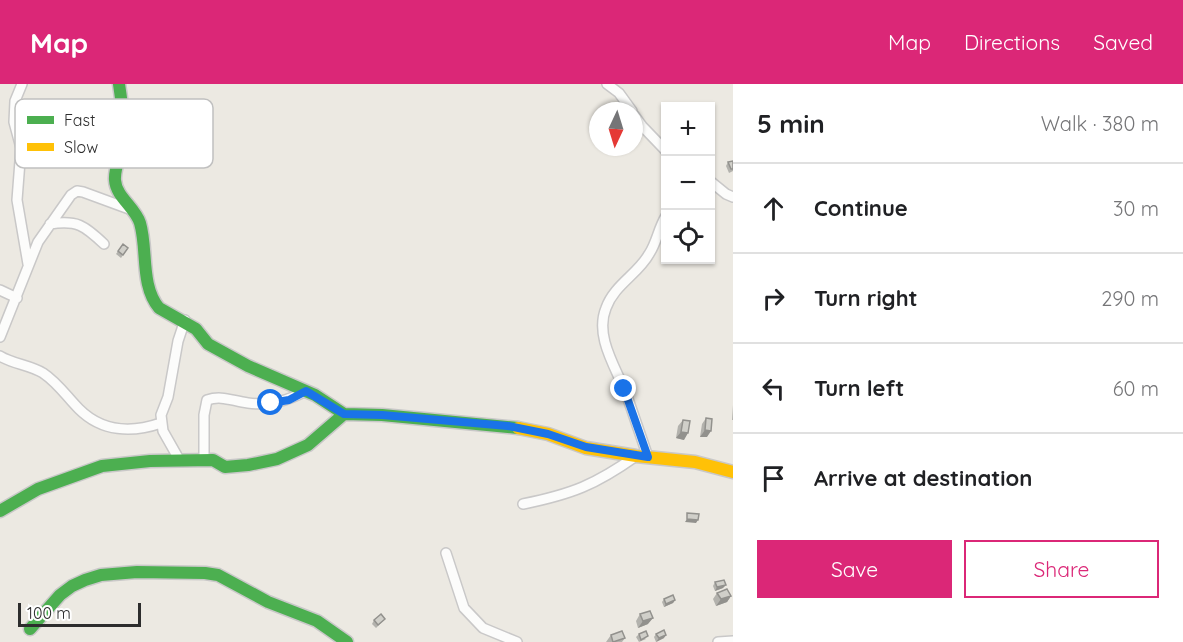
<!DOCTYPE html>
<html lang="en">
<head>
<meta charset="utf-8">
<style>
	:root { --surface:#fff; --page:#f2f2f2; --text:#202124; --muted:#757577; --line:#e0e0e0; --accent:#db2777 }
	body { margin:0; font-family:Quicksand,sans-serif; background:var(--page); color:var(--text) }
	.controls { position:absolute; right:18px; top:18px; display:grid; overflow:hidden; border-radius:0px; box-shadow:0 2px 4px #0004 }
	.controls button { width:54px; height:54px; display:grid; place-items:center; padding:0; border:0; border-bottom:2px solid var(--line); background:var(--surface); color:var(--text); font:30px sans-serif }
	.compass { position:absolute; left:589px; top:18px; width:54px; height:54px; border-radius:50%; background:var(--surface); box-shadow:0 2px 4px #0004; rotate:184deg }
	.scale { position:absolute; left:18px; bottom:15px; width:123px; box-sizing:border-box; padding-left:6px; border:3px solid #2d2d2d; border-top:0; font-size:16px; line-height:21px; white-space:nowrap; color:#2d2d2d; -webkit-text-stroke:4px #fff; paint-order:stroke }
	.stop { position:absolute; width:18px; height:18px; margin:-14px; border:4px solid #1a73e8; border-radius:50%; background:#fff }
	.stop.end { background:#1a73e8; border-color:#fff; box-shadow:0 2px 6px #0008 }
	.list { margin:0; padding:0; list-style:none }
	h2 { display:flex; justify-content:space-between; align-items:center; height:78px; margin:0; padding:0 24px; font-size:26px }
	h2 small { font-size:20px; font-weight:400; color:var(--muted) }
	.list li { display:grid; grid-template-columns:39px 1fr auto; gap:18px; align-items:center; box-sizing:border-box; height:90px; padding:0 24px; border-top:2px solid var(--line) }
	.list b { display:block; font-size:22px; white-space:nowrap }
	.list em { font-size:20px; font-style:normal; color:var(--muted) }
	.actions { display:flex; gap:12px; padding:18px 24px }
	.actions a { flex:1; padding:14px 0; border:2px solid var(--accent); border-radius:0px; text-align:center; font-size:21px; color:var(--accent) }
	.actions .main { background:var(--accent); color:#fff }
	.icon { flex:none; width:33px; height:33px; fill:none; stroke:currentColor; stroke-width:2; stroke-linecap:round; stroke-linejoin:round }
	.map { position:relative; flex:none; width:733px; height:558px; overflow:hidden }
	header { display:flex; align-items:center; gap:36px; box-sizing:border-box; height:84px; padding:0 30px; background:var(--accent); color:#fff }
	header strong { font-size:28px }
	nav { display:flex; gap:33px; margin-inline-start:auto; font-size:21px }
	main { display:flex }
	aside { flex:1; background:var(--surface) }
	.map>svg:first-child { display:block }
	.lines { fill:none; stroke-linecap:round; stroke-linejoin:round }
	.street-casing { stroke:#c9c8c8; stroke-width:12 }
	.fast-casing { stroke:#c9c8c8; stroke-width:15 }
	.slow-casing { stroke:#c9c8c8; stroke-width:15 }
	.street { stroke:#fcfcfb; stroke-width:9 }
	.fast { stroke:#4caf50; stroke-width:12 }
	.slow { stroke:#ffc107; stroke-width:12 }
	.wall { fill:#b3b2ad }
	.shaded-wall { fill:#92918d }
	.building { fill:#d0cfc9; stroke:#92918d; stroke-width:1.5 }
	.route { stroke:#1a73e8; stroke-width:8 }
	.key { fill:#fff; stroke:#c0c0c0; stroke-width:1.5 }
	.key-label { font-size:16px; fill:#2d2d2d }
</style>
</head>
<body>
<header>
<strong>Map</strong>
<nav><a>Map</a><a>Directions</a><a>Saved</a></nav>
</header>
<main>
<div class="map">
<svg width="733" height="558" viewBox="0 0 733 558">
	<rect width="100%" height="100%" fill="#ece9e2"/>
	<g class="lines">
		<defs>
			<path id="street" d="M22,0L15,17L14,38L21,64L17,116L28,180
				M607,0L619,9L632,27
				M634,31L642,42L666,67
				M710,97L726,110L733,113
				M50,140C77,136 84,141 104,160
				M0,206L17,214
				M0,253L38,158L71,111L77,107L83,108L132,126
				M0,272C13,280 30,281 43,289C58,299 67,313 79,325C102,348 132,349 161,339
				M648,373C641,353 634,332 627,312C617,285 594,253 606,224C614,201 638,190 649,170C657,158 658,145 666,132
				M204,376V331L207,316C222,311 232,317 248,319C270,322 287,317 306,307
				M180,377L163,347L161,331L168,313L178,257L185,236
				M523,420C572,410 595,401 636,372
				M446,469L464,524L483,544L517,558
				M718,558L733,557"/>
			<path id="fast" d="M119,0C122,20 125,40 123,60C121,71 114,84 115,96C116,113 135,123 140,139C148,166 140,201 159,224L196,245L208,260L248,282L315,311L344,330L382,331L518,344
				M0,427L38,405L102,382L150,377L213,376L225,383L248,381L277,375L308,361L344,330
				M30,545L60,511L72,502L85,496L101,491L137,488L205,489L218,491L268,518L317,537L347,558"/>
			<path id="slow" d="M518,344L548,350L586,364L636,372L695,378L733,388"/>
		</defs>
		<use href="#street" class="street-casing"/>
		<use href="#fast" class="fast-casing"/>
		<use href="#slow" class="slow-casing"/>
		<use href="#street" class="street"/>
		<use href="#fast" class="fast"/>
		<use href="#slow" class="slow"/>
	</g>
	<path class="wall" d="M733,77V87L729,89L726,82L728,78Z
		M123,160L128,164L121,174L116,170Z
		M733,321V336H732Z
		M706,334L707,353H700L702,340Z
		M683,336L684,356L676,354L678,342Z
		M715,498L723,504L715,507L713,502Z
		M717,509L731,512L727,518L716,522L713,515Z
		M664,515L675,516L673,519L664,523L662,518Z
		M640,530L648,540L638,544L636,537Z
		M385,535L376,544L372,540L374,536Z
		M639,550L646,555L639,558L636,553Z
		M656,550L664,554L656,558L654,553Z
		M611,551L625,554L622,558H606Z"/>
	<path class="shaded-wall" d="M705,346L711,347L707,353H700Z
		M681,348L688,349L684,356L676,354Z
		M687,435L698,436L696,439L685,438Z
		M726,501L723,504L715,507L717,503Z
		M731,512L727,518L716,522L721,515Z
		M675,516L673,519L664,523L666,520Z
		M653,534L648,540L638,544L643,537Z
		M666,551L664,554L656,558L659,554Z"/>
	<path class="building" d="M733,77V85H731L728,78Z
		M123,160L128,164L123,171L118,167Z
		M706,334L712,335L711,347L705,346Z
		M683,336L690,337L688,349L681,348Z
		M687,429L699,430L698,436L687,435Z
		M724,496L726,501L717,503L715,498Z
		M727,505L731,512L721,515L717,509Z
		M673,511L675,516L666,520L664,515Z
		M650,527L653,534L643,537L640,530Z
		M381,530L385,535L378,541L374,536Z
		M664,546L666,551L659,554L656,550Z
		M622,547L625,554L613,558L611,551Z
		M646,547L648,552L641,556L639,550Z"/>
	<g class="lines">
		<path class="route" d="M271,319L289,316L306,307L344,330L382,331L508,342L548,350L586,363L648,373L624,305"/>
	</g>
	<rect x="15" y="15" width="198" height="69" rx="9" class="key"/>
	<rect x="27" y="32" width="27" height="8" fill="#4caf50"/>
	<rect x="27" y="59" width="27" height="8" fill="#ffc107"/>
	<g class="key-label">
		<text x="64" y="42">Fast</text>
		<text x="64" y="69">Slow</text>
	</g>
</svg>
<div class="controls">
<button>+</button>
<button>−</button>
<button><svg class="icon" aria-label="locate" viewBox="0 0 24 24"><circle cx="12" cy="12" r="6"/><path d="M12 2v4M12 18v4M2 12h4M18 12h4"/></svg></button>
</div>
<svg class="compass" viewBox="-18 -18 36 36"><path d="M0-13l5 13h-10z" fill="#e53935"/><path d="M0 13l5-13h-10z" fill="#757577"/></svg>
<div class="scale">100 m</div>
<div class="stop" style="left:271px;top:319px"></div>
<div class="stop end" style="left:624px;top:305px"></div>
</div>
<aside>
<h2>5 min<small>Walk · 380 m</small></h2>
<ul class="list">
<li><svg class="icon" aria-label="ahead" viewBox="0 0 24 24"><path d="M12 20V5M6 11l6-6 6 6"/></svg><div><b>Continue</b></div><em>30 m</em></li>
<li><svg class="icon" aria-label="right" viewBox="0 0 24 24"><path d="M7 20v-9h11M14 6l5 5-5 5"/></svg><div><b>Turn right</b></div><em>290 m</em></li>
<li><svg class="icon" aria-label="left" viewBox="0 0 24 24"><path d="M17 20v-9H6M10 6l-5 5 5 5"/></svg><div><b>Turn left</b></div><em>60 m</em></li>
<li><svg class="icon" aria-label="arrive" viewBox="0 0 24 24"><path d="M6 21V4h12l-3 4 3 4H6"/></svg><div><b>Arrive at destination</b></div></li>
</ul>
<div class="actions"><a class="main">Save</a><a>Share</a></div>
</aside>
</main>
</body>
</html>
